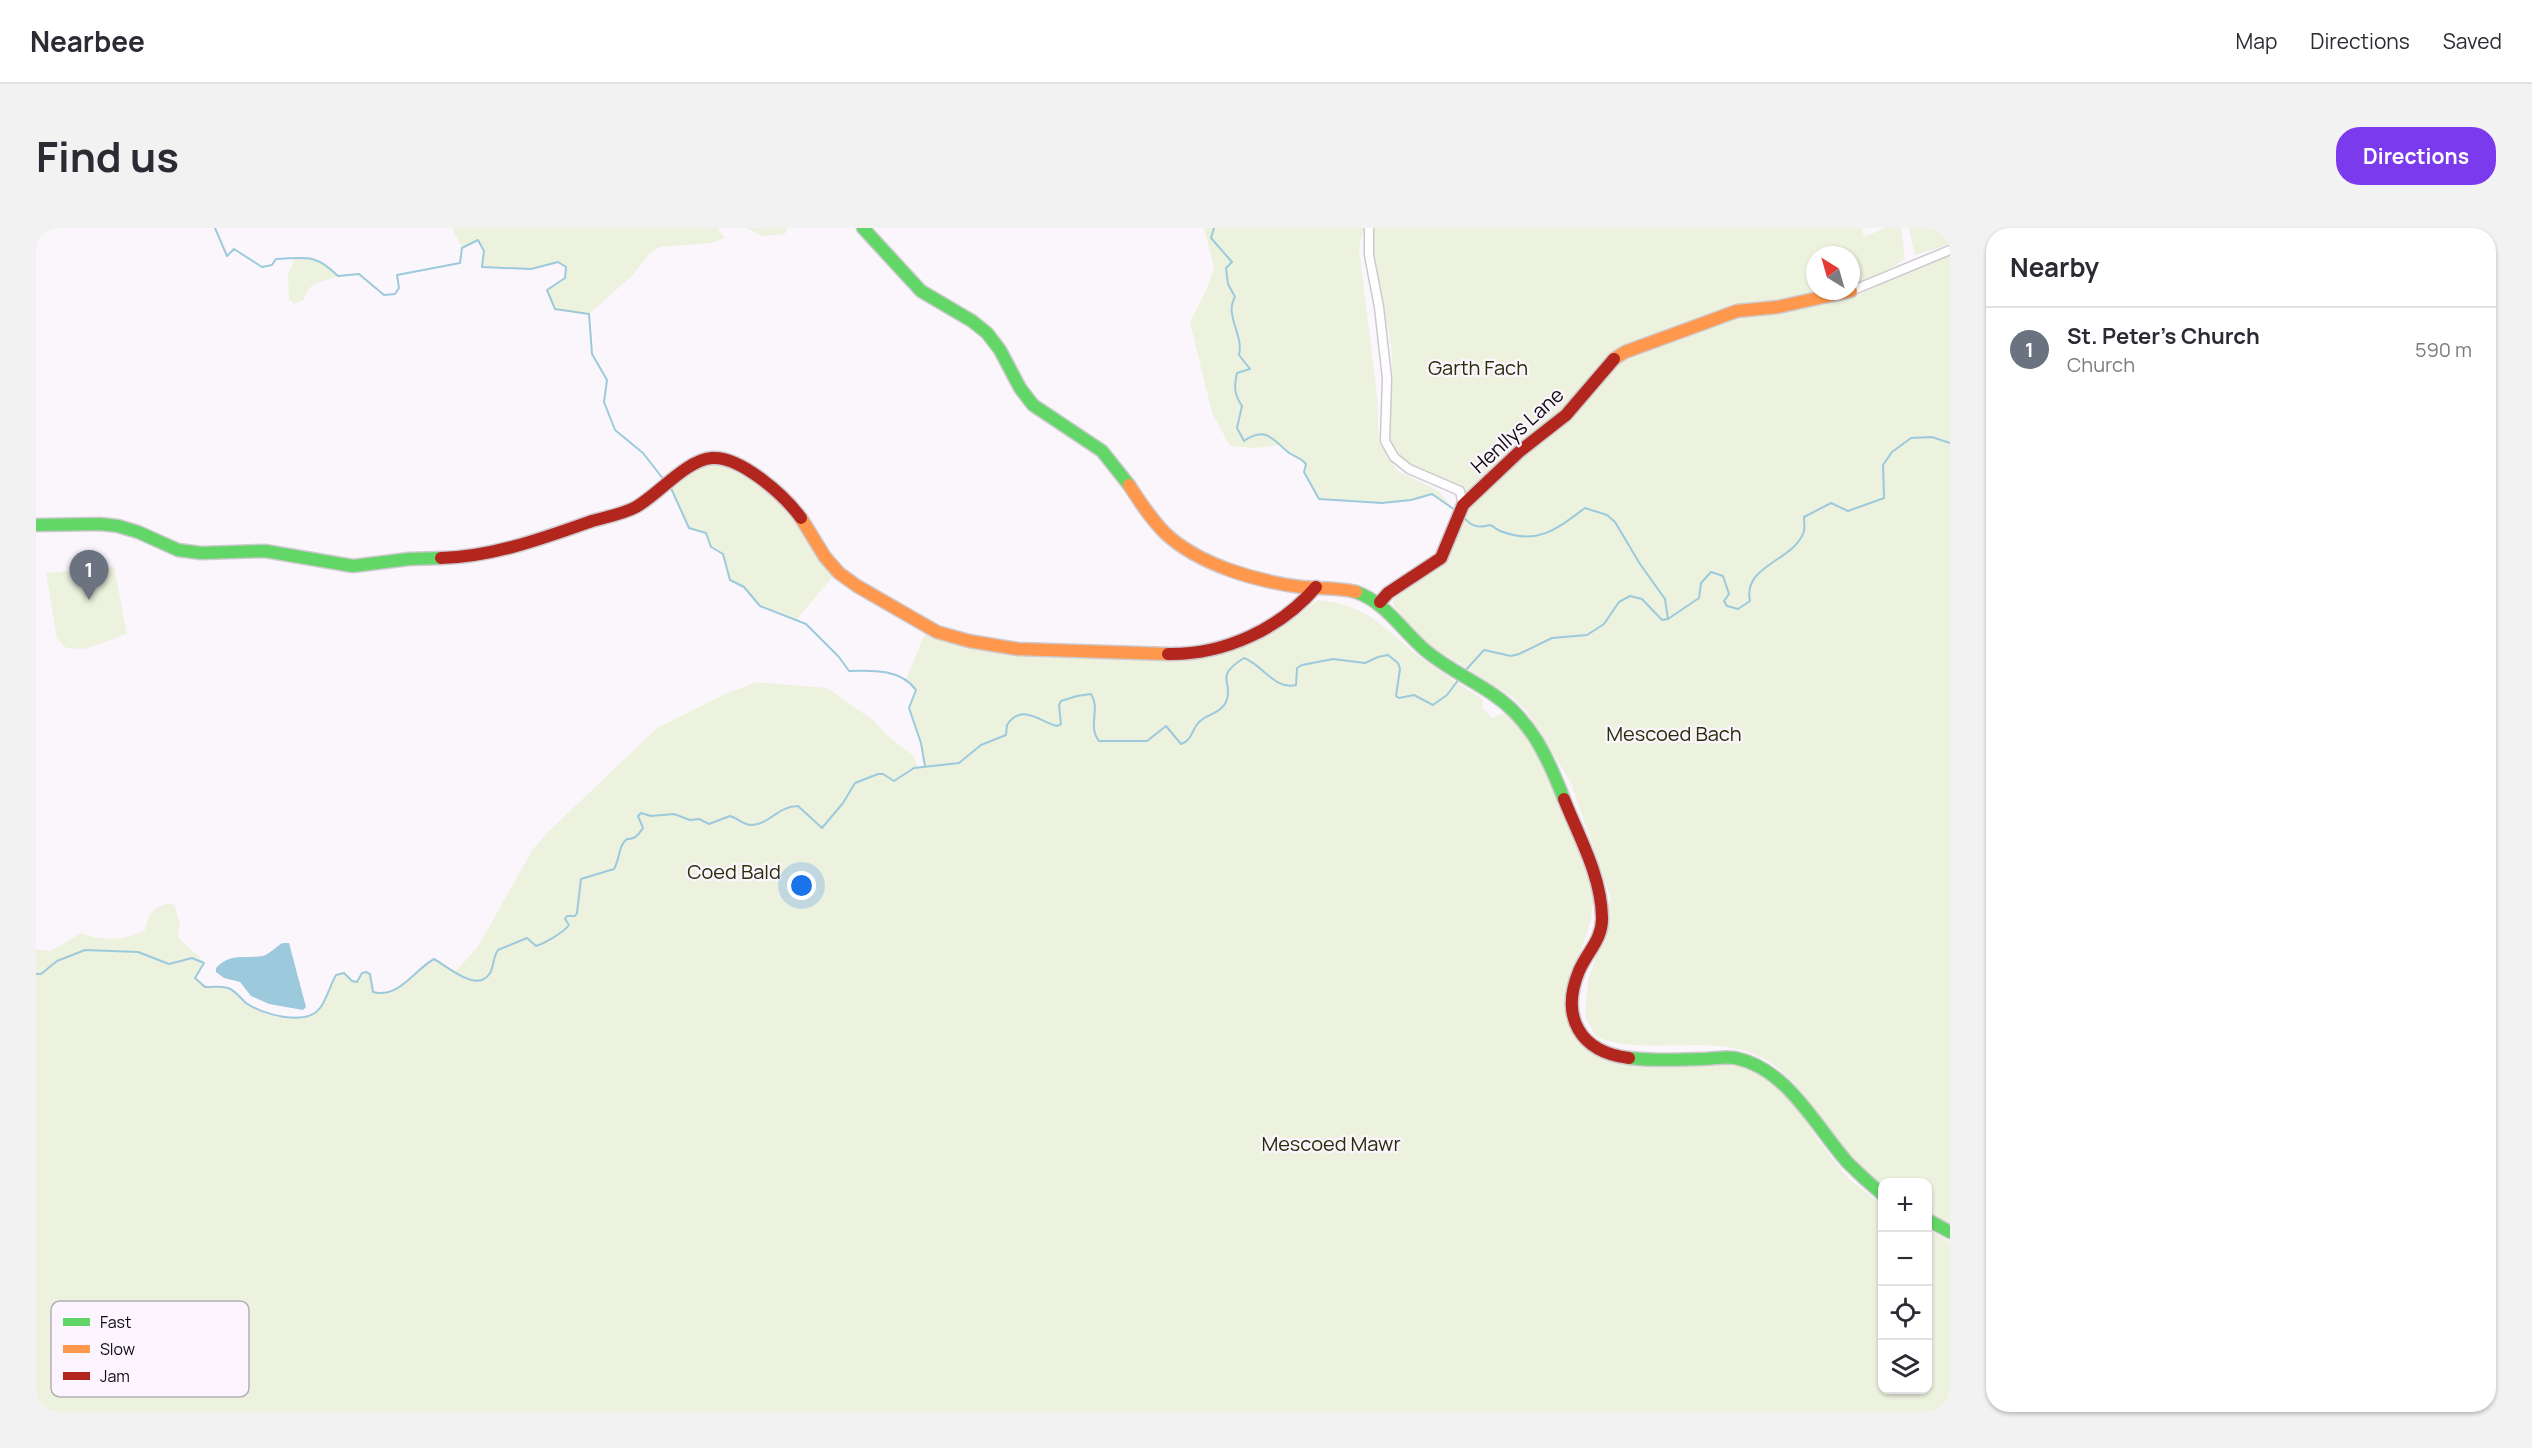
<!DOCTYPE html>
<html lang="en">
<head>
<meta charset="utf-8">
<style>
	:root { --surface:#fff; --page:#f2f2f3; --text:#2b2b33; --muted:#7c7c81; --line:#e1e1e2; --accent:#7c3aed }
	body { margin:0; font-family:Manrope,sans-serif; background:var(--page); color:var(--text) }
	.controls { position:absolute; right:18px; bottom:18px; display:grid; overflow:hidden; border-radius:12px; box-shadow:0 2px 4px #0004 }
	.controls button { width:54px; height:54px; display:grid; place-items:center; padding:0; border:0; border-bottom:2px solid var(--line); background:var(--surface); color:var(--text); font:30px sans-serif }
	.compass { position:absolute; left:1770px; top:18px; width:54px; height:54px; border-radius:50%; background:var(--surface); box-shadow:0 2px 4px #0004; rotate:323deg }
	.you { position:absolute; left:766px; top:658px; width:21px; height:21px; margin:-15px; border:4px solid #fff; border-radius:50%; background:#1a73e8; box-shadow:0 0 0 9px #1a73e833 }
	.badge { display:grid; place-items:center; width:39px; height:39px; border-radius:50%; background:var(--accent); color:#fff; font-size:20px; font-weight:700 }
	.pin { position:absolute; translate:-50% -50px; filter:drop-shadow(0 2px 3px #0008) }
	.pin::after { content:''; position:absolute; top:32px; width:21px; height:18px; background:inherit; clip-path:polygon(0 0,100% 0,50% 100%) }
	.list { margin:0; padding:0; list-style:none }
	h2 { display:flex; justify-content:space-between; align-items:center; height:78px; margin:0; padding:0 24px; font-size:26px }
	h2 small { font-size:20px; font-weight:400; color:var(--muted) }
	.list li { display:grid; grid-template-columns:39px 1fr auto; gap:18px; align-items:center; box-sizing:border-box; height:84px; padding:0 24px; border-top:2px solid var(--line) }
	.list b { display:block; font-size:22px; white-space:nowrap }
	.list p { margin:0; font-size:20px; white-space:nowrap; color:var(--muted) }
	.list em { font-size:20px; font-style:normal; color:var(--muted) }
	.icon { flex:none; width:33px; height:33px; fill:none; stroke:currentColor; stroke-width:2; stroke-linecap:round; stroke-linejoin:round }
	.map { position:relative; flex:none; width:1914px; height:1184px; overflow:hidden; border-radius:24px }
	header { display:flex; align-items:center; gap:36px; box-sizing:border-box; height:84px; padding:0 30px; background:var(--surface); border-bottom:2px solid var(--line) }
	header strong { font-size:28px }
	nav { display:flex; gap:33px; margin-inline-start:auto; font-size:21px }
	.intro { display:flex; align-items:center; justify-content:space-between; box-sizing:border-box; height:144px; padding:0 36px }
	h1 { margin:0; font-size:42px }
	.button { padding:15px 27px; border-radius:24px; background:var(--accent); color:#fff; font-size:21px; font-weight:700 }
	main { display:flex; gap:36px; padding:0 36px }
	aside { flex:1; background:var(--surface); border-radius:24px; box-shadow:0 2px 4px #0004 }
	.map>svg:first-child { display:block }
	.green { fill:#edf2df }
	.water { fill:#9ccadc }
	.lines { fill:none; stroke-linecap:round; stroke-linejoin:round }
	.stream { stroke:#9ccadc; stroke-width:2 }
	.street-casing { stroke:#cdc9ce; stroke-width:11 }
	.fast-casing { stroke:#cdc9ce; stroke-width:15 }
	.slow-casing { stroke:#cdc9ce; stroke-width:15 }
	.jam-casing { stroke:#cdc9ce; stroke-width:15 }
	.street { stroke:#fefeff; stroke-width:8 }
	.fast { stroke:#63d668; stroke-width:12 }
	.slow { stroke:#ff974d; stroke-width:12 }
	.jam { stroke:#b3261e; stroke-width:12 }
	.labels { text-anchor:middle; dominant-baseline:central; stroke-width:4.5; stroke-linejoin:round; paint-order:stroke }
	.park-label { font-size:20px; fill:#242f05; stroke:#fcf4fe }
	.street-label { font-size:20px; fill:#0d0b0e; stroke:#fcf4fe }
	.key { fill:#fcf4fe; stroke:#b4aeb6; stroke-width:1.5 }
	.key-label { font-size:16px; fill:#0d0b0e }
</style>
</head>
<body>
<header>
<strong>Nearbee</strong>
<nav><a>Map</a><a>Directions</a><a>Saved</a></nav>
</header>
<div class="intro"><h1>Find us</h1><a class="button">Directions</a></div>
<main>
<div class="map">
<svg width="1914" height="1184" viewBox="0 0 1914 1184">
	<rect width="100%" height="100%" fill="#fbf6fc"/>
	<path class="green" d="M416,0H681L689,10L675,15L624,19L613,26L597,47L553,86L519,81L511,62L529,50L530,39L522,34L495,41L446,39L448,23L442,12L426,20Z
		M711,0H751L749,6L726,8Z
		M1168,0H1328L1323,21L1341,167L1343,215L1362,243L1403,263L1415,278L1396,266L1375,272L1346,275L1283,271L1268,244L1269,236L1244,217L1219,220L1194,218L1176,185L1154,94L1172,58L1178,40Z
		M1337,0H1826L1828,9L1849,0H1865L1869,31L1846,47L1815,60V27H1779V63H1800L1588,118L1571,131L1532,181L1432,268C1420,249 1376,248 1360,223C1346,202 1357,157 1356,132C1355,100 1343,69 1338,37C1336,25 1337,12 1337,0Z
		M1873,0H1914V16L1879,27Z
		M1914,27V999L1892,986V954H1846V960C1828,946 1809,927 1795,908C1790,902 1787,895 1783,889C1767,864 1747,838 1718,826C1668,807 1611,828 1560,809L1549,788L1552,753L1571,694L1574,668L1535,555L1490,482L1476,469L1383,410L1357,377L1358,368L1413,330L1427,288L1456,256L1500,217L1522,203L1585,132L1694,88L1759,81L1824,66L1879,39Z
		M259,30C281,30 286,32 302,48C286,55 273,52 268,72L258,76L253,71L252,46Z
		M683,233L733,263L758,285L798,347L760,392L724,378L708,359L694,352L687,326L675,319L670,305L653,300L635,260L665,236Z
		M78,339L91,406L49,421L30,420L21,410L10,345Z
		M1282,372C1336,377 1349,403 1389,433C1407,446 1428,459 1447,471L1446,480L1456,490L1470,484L1479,489L1519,556L1558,668L1555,691L1538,745L1534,783L1568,829L1688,834L1712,841L1731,851L1758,874L1782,912L1812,950L1846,977V1162H1892V1001L1914,1014V1184H0V721L15,723L45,705C65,713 91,713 109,702C113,685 117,679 134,675L139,678L144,697L142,708C150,719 161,724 168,735L159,750C169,764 183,755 197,762C202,765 205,771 210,775C225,786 270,799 284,780C291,771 294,757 300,747L308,745L316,753L321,754L326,745L330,744L334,746L337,764C363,771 378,742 398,731L419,744L441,720L497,621L512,604L621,500L695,463L701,462L719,454L791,460L837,492L853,509L877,527L882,540L889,538L885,515L873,480L880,462L870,451L890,404L1046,429L1151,431L1215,413L1244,400Z"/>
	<path class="water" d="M247,715H253L270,779L267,782L233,776L215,768L204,754L188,750L180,744V740C194,724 209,731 227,728C234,726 240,718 247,715Z"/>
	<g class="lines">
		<path class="stream" d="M179,0L191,28L198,21L226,39L236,37L240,31C270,30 279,25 302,48L323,46L348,67L359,66L363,60L361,47L424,35L426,20L442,12L448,23L446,39L495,41L522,34L530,39L529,50L511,62L519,81L553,86L556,126L571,152L568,174L579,202L607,225L628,252
			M1178,0L1175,10L1196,34L1190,40L1192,56L1199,69C1188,87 1208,107 1203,127L1214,141L1201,145C1198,159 1198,166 1206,178L1201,200L1208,213C1230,198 1236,211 1253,225C1259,229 1265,230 1270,236L1268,244L1283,271L1346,275L1375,272L1396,266L1419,282
			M634,258L653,300L670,305L675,319L687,326L694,352L708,359L724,378L770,396L803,429L813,443C836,442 865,441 880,462L873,480L885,515L889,538
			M1428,289C1435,299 1443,300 1454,297C1459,299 1462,303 1467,304C1503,317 1522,300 1549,280L1571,287L1579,294L1604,336L1629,371L1632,391
			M1428,444L1448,422L1475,428L1483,426L1516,410L1551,407L1568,396L1583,374L1594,368L1606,371L1626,392L1632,391L1663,370L1665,355L1675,344L1687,348L1693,366L1688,373L1691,378L1702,381L1714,373C1706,337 1759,333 1768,303C1769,300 1768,293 1768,289L1795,275L1812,283L1848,270L1847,237L1856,224L1875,210L1896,209L1914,215
			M0,746H5L21,733L49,722L102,724L133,736L156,730L168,735L159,750L169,759C176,759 185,758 192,760C200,763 203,769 210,775C225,786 270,799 284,780C291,771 294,757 300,747L308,745L316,753L321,754L326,745L330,744L334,746L337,764C363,771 378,742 398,731C411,738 441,766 454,745C458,738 457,729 462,722L491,710L500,718C509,715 527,705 533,697L529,691L531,688H539L541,685L545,651L578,641C584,631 582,618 591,611C600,611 602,607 607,600L602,588L605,585L615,588L638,586L654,592L663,591L673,596L694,588C702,590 707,597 716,597C734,596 742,578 762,578L786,600L807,575L819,555L842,546H847L858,553L878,540L923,535L945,517L970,507L971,497C985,475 1003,493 1021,498L1025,496L1023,477L1025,473L1041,468L1055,466C1065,481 1051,498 1063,513H1111L1130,498L1145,516C1157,512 1155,502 1163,494C1171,486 1185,485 1190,474C1199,453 1176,450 1208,430C1227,437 1238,462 1260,457L1261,440L1266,437L1297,431L1329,435L1342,429L1352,427L1362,435L1364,441L1360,468L1363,470L1378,467L1397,477L1411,467L1423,451"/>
		<defs>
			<path id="street" d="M1333,0V27L1343,79L1351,150L1349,213L1358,229L1373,241L1424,263L1427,277
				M1815,63L1914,22"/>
			<path id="fast" d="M827,0L885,63L936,93L951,105L964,122L984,160L997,177L1066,223L1093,257
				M0,297L64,296L82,298L102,304L142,322L165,325L229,323L317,338L373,331L405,330
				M1320,364C1349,374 1366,402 1389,422C1410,440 1435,451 1458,467C1495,492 1512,530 1528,571
				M1593,830C1617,833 1642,832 1666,831C1677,831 1689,828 1699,830C1751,840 1780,899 1812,935C1823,946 1834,956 1846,966
				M1892,992L1914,1004"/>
			<path id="slow" d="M1578,131L1589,124L1701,83L1742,79L1815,63
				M1093,257C1104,274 1115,291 1129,305C1163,337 1220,353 1265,359C1283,361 1301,359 1320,364
				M765,290L789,329L803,345L821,358L901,404L933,413L982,421L1132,426"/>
			<path id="jam" d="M405,330C456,329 508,310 556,293C570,289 587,286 600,279C623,266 650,232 676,230C705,228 749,268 765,290
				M1344,374L1352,365L1405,330L1427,277L1484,223L1530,187L1578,131
				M1132,426C1188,427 1244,401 1280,359
				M1528,571C1543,609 1565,647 1566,689C1567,711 1551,724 1543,743C1524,789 1544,824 1593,830"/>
		</defs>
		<use href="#street" class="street-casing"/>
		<use href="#fast" class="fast-casing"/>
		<use href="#slow" class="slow-casing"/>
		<use href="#jam" class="jam-casing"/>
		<use href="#street" class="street"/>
		<use href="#fast" class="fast"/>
		<use href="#slow" class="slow"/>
		<use href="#jam" class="jam"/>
	</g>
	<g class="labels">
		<g class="park-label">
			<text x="1442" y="139">Garth Fach</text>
			<text x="1638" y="505">Mescoed Bach</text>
			<text x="698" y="643">Coed Bald</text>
			<text x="1295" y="915">Mescoed Mawr</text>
		</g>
		<g class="street-label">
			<text transform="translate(1481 202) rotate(-42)">Henllys Lane</text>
		</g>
	</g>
	<rect x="15" y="1073" width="198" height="96" rx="9" class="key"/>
	<rect x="27" y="1090" width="27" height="8" fill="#63d668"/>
	<rect x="27" y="1117" width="27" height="8" fill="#ff974d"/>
	<rect x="27" y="1144" width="27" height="8" fill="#b3261e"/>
	<g class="key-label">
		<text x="64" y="1100">Fast</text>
		<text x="64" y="1127">Slow</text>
		<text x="64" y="1154">Jam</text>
	</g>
</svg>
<div class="controls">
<button>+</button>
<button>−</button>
<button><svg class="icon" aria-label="locate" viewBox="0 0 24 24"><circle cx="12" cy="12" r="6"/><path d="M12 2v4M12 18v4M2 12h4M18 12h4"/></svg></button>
<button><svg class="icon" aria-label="layers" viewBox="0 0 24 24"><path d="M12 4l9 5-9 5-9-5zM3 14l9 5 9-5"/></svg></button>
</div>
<svg class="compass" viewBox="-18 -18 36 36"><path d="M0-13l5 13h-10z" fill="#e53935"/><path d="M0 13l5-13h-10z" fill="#7c7c81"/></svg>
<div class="you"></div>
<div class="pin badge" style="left:53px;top:372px;background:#6b7280">1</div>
</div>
<aside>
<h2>Nearby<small></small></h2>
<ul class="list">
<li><span class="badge" style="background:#6b7280">1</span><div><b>St. Peter's Church</b><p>Church</p></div><em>590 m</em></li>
</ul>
</aside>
</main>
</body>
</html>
